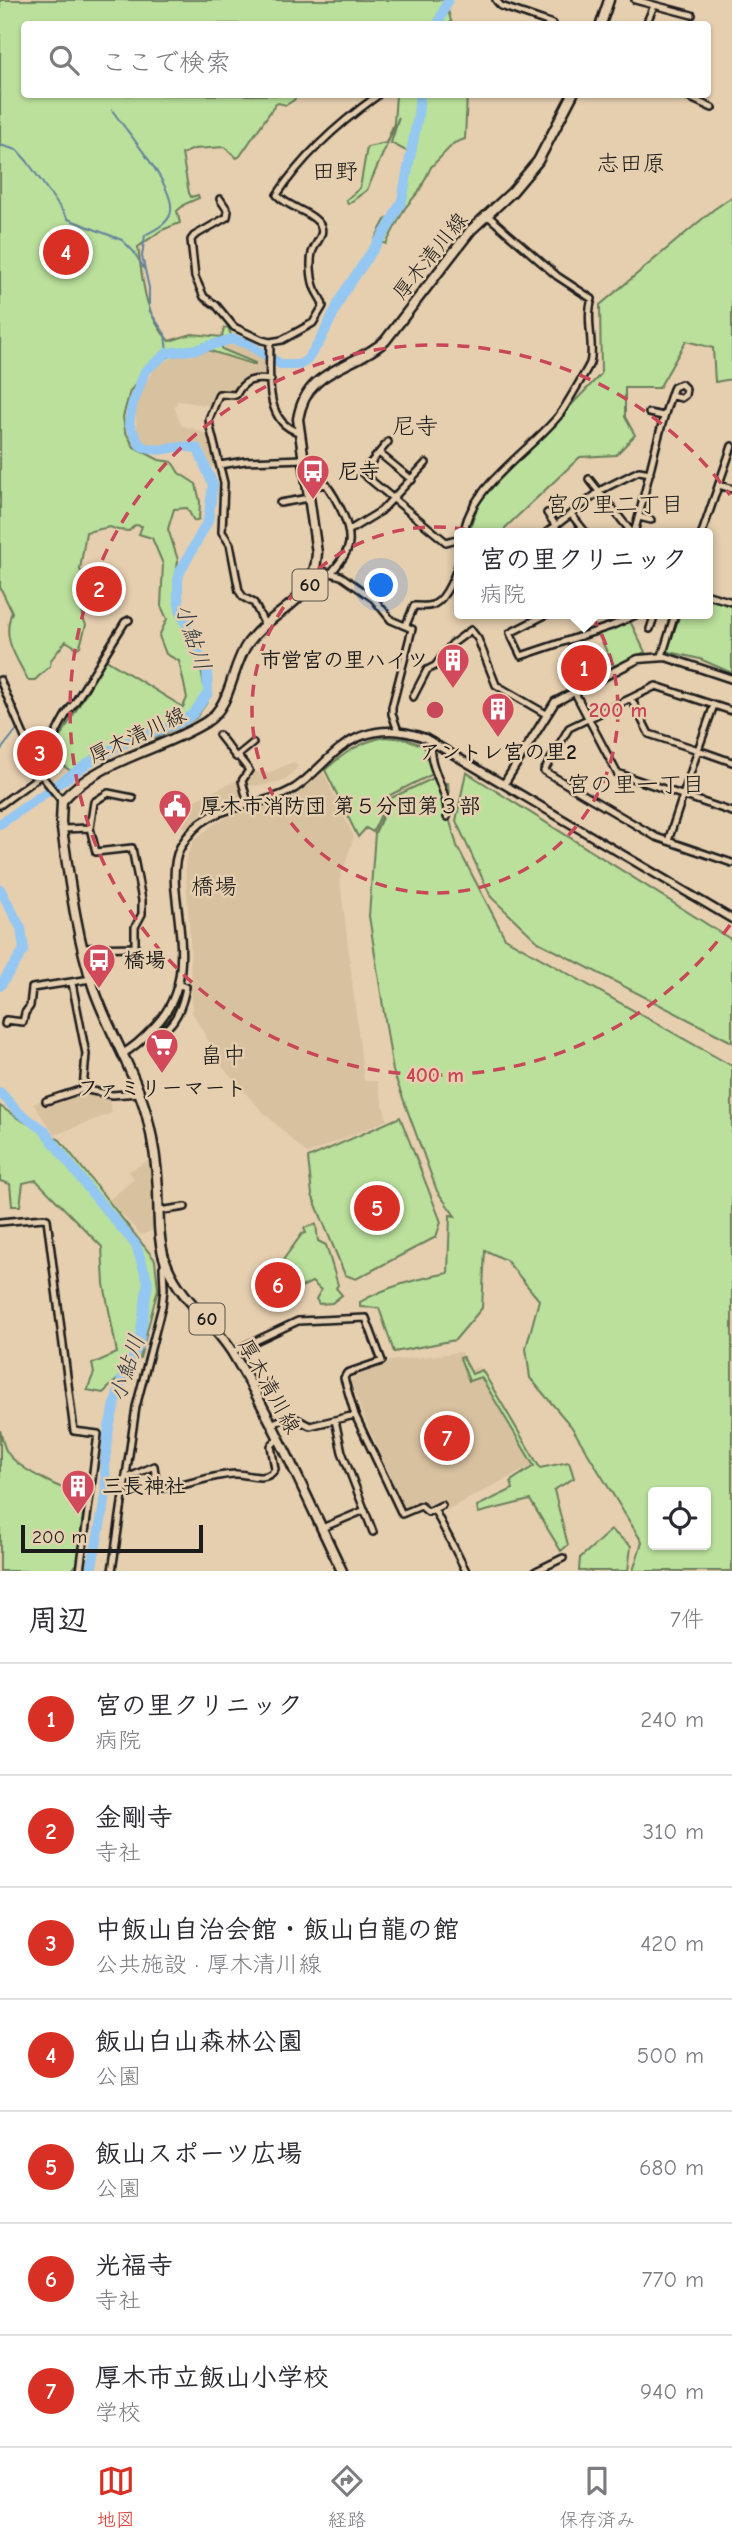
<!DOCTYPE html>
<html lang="ja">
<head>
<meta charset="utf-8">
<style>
	:root { --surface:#fff; --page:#f7f7f7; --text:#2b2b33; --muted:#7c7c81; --line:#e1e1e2; --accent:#d93025 }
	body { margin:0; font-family:"Comic Neue","Klee One",sans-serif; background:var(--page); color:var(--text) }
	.controls { position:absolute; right:21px; bottom:21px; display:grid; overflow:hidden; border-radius:7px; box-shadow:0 2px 5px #0004 }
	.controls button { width:63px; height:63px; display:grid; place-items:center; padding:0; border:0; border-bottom:2px solid var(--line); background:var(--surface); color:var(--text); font:35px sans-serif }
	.scale { position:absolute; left:21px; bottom:18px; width:182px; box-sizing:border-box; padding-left:7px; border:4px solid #1c1c1c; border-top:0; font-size:19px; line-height:24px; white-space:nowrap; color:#1c1c1c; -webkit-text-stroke:5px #e6cfaf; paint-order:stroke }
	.you { position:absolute; left:382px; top:586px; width:24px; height:24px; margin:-18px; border:5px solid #fff; border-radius:50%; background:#1a73e8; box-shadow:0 0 0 10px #1a73e833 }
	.badge { display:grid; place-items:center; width:46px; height:46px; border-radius:50%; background:var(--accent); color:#fff; font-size:23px; font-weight:700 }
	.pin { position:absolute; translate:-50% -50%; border:4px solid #fff; box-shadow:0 2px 7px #0006 }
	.popup { position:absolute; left:454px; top:528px; width:259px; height:91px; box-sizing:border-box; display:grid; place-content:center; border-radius:7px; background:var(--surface); filter:drop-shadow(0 2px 5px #0005); font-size:23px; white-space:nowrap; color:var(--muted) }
	.popup b { font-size:26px; color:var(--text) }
	.popup::after { content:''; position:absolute; left:50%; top:100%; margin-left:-14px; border:14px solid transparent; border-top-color:var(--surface) }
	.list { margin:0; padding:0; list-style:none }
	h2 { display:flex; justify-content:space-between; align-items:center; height:91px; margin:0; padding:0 28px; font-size:30px }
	h2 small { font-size:23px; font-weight:400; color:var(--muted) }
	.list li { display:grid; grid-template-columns:46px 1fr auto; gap:21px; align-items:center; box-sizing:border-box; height:112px; padding:0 28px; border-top:2px solid var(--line) }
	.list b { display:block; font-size:26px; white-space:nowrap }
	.list p { margin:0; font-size:23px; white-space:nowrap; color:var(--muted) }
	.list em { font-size:23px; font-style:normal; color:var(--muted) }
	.icon { flex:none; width:38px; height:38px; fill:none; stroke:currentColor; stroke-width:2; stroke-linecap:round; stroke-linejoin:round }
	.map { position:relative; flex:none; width:732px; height:1571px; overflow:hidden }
	.search { position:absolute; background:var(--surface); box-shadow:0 2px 5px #0004; left:21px; right:21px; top:21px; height:77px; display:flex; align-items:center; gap:18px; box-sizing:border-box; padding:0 24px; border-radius:7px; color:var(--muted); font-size:26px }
	.sheet { height:875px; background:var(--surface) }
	nav { display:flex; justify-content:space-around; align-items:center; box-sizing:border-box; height:98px; border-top:2px solid var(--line); background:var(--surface); font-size:19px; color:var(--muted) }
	nav a { display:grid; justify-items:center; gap:4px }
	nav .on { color:var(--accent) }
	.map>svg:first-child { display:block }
	.built { fill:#d8c19f }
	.green { fill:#bae09b; stroke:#6b7e5c; stroke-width:2; fill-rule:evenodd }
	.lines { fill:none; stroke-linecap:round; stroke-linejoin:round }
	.stream { stroke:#64839c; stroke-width:2 }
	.river { stroke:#94c7f1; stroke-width:10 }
	.minor-casing { stroke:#1c1c1c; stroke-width:10 }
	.tertiary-casing { stroke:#1c1c1c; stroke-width:11 }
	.primary-casing { stroke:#1c1c1c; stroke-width:13 }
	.minor { stroke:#e6cfaf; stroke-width:5 }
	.tertiary { stroke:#e6cfaf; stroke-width:6 }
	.primary { stroke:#e6cfaf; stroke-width:8 }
	.ring { fill:none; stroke:#c84758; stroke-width:3.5; stroke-dasharray:12 9 }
	.labels { text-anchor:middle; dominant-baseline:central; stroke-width:5; stroke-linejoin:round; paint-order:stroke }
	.shield { fill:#e6cfaf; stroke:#595248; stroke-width:2 }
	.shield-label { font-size:19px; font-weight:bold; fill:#1c1c1c }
	.street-label { font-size:21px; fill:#1c1c1c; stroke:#e6cfaf }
	.poi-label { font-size:21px; font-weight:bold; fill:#1c1c1c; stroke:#e6cfaf; text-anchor:start }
	.neighbourhood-label { font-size:23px; fill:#1c1c1c; stroke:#e6cfaf }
	.water-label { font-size:23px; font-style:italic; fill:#343e47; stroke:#e6cfaf }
	.centre { fill:#c84758; stroke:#e6cfaf; stroke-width:3.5 }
	.ring-label { font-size:21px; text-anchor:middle; font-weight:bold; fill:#c84758; stroke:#e6cfaf; stroke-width:5; stroke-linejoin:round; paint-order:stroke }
</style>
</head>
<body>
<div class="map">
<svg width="732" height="1571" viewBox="0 0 732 1571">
	<rect width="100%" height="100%" fill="#e6cfaf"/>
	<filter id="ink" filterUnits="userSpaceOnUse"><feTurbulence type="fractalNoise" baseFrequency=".0143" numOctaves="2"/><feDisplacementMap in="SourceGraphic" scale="14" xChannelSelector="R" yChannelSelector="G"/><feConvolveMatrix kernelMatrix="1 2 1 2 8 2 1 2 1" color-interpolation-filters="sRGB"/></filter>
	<g filter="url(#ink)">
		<path class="built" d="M233,342L249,347L265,357L268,361L267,378H249L239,385L233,394L216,392L212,406L178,401L174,406L181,425L200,431L211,439L218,466L211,467L203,447L197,443L164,447L150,446L142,442L137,430L135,408L144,385L156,366L177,355L219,347Z
			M293,762L298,767L285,780L265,785L246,786L244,777L251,771L268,773Z
			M323,772L354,837L340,879L364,1081H377L387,1120L307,1154L259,1108L224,1069L192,1012L190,941L185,861L194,840L214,824L236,813L304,789Z
			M240,779L246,795L222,801L200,816L187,829L177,824L180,819L177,817L192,801Z
			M86,1090L108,1096L112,1113L55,1135L33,1104L45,1099Z
			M151,1159L156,1229L141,1235L109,1200L134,1179L129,1171Z
			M461,1352L471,1370L478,1367L535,1464L439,1514L435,1506L426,1510L423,1502L408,1508L404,1506L362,1413L351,1381L353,1377L390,1361Z"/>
		<path class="green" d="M0,0H445L452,24H24V94L297,95L294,100L286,105L278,103L275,105L240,156L237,158L225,147L194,149L182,154L189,193L191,197L198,195L199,198L185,204L177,211L180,223L162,230L138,247C143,282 144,314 169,341L192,334L222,337L224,328L228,327L231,335L222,342V349L255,363V365L198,347L171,356L152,365L130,391L123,417L125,431L134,447L159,460L172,462L179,473L196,484L200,502L199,519L194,521L187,508L174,509L168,529L178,560L174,593L197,648L207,702L196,718L156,738L143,733L71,771L49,756L106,660L183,707L187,698L179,661L166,654L159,636L167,619L161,606L163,564L152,538L139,534L142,526L135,525L129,531L118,530L110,527L86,532L80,570C102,594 73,603 86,625L80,646L77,648L66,641L51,660L50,666L35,680H28C16,656 1,639 12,612L0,587Z
			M396,95H467L465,139L454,143L431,167L420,190L405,208L386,244L375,239L385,220L393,216L415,151L408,152L391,143L399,117L367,190L348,204L346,200L360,188L367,147L386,143L394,123Z
			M732,197V379L715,382L713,348L686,341L659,388H625V417L635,435L616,455L580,457L505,528V533H468L481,499L601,374L600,305L713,210Z
			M708,598L732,606V673L700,659L670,652L668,649L680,614H708Z
			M630,621L645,652L614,666L598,634Z
			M385,737L406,739L424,746L433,774L390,795L373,832L366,828L358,837L325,770C344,753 360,742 385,737Z
			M466,772L732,940V1042L538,942L491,897L456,821Z
			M438,776L440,783H448L449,797L446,807L457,846L505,938L732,1066V1571H633L642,1542L571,1426L530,1378L526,1348L539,1300L506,1260L485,1250L482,1308L455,1340L394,1352L379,1308L360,1307V1302C388,1286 417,1279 448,1273L450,1215L455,1216L437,1191L393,1071L369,916L375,833L391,798ZM653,1492H706V1545H653Z
			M0,1106L19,1119L60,1140L155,1260L158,1289L140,1358L103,1393L87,1390L94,1373L92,1364L117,1353L104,1284L102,1247L36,1180L23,1183L20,1206H12L10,1184L0,1181Z
			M400,1117L441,1222L436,1237L356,1279L345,1275L312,1195L308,1158Z
			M316,1224L318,1241L326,1245L338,1285L336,1288L342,1295L332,1303L319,1304L316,1299L321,1290L312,1282L297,1289L283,1260L302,1234L306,1233L304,1228Z
			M463,1357L472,1374L482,1370L540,1468L569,1462L574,1478L554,1490L568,1545L561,1551L530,1500L478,1513L477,1506L513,1489L511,1481L534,1466L481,1377L469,1381L460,1358Z
			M0,1430C2,1437 3,1446 7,1452C19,1470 64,1491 85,1495L78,1563L71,1571H0Z
			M611,1530L631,1546L628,1571H579L580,1558Z"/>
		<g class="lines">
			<path class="stream" d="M112,110C126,131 180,191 170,215C166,225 154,230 145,235L142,256L149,288V310L165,334L167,353
				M0,145L17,150L27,161L68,219L122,240L134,252L144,269
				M0,751L18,728"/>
			<path class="river" d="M438,24L448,0
				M0,824L94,759L122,744L181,722L193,714L208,693L207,672L180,610L178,596V580L180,572L208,521L213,485L198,449C178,441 162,457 140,445L129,424L132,406L145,371L167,353L198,349L232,339L247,344L282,365H299L307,360L320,341L343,294L389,226L402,200L418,116L420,94
				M0,889L21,928L24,950L0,986
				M0,1092L18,1112L44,1130L91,1192L136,1245L148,1282L139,1345L122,1378L109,1427L105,1464L106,1495L91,1571"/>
			<defs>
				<path id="minor" d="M496,0L501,6L553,24
					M635,0L692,15
					M646,24L654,6
					M682,94L712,108
					M220,199L228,211L227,217L194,236L191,240L195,277L204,297L216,305L234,327L262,340L270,342L282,340L313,323L323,306C322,298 316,294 314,286C311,277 310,262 312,253C315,242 328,233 318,222C308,210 289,208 277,195C303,155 338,124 377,96
					M270,342C270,372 263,423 299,432
					M649,413L663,416
					M388,442L362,473L446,542L460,538
					M379,453L412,480
					M220,465L245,461L304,459
					M589,479L632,533
					M719,485L732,489
					M308,487L326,484C336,498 351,524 349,543C348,554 338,564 332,572
					M280,503L309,498
					M547,513L556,526
					M571,514L586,533
					M639,517L651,520
					M348,531L381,511L426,463
					M464,533C469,487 532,450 560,414C565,407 587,370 590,363C595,346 585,319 592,299L557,276L487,215
					M546,533L603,489L639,471L650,473
					M634,533C648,485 656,436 673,389L674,387L681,384L686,389L685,395L681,398L671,395
					M702,533L732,446
					M316,569L341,576L374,599L391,620L412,629L392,707V714L398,731
					M708,595L732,602
					M547,614L510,633L521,656L611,626L638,614
					M265,625L254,603L243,597L239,591L230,544L222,532L224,483L210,427L209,419L219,394L236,395C244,379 254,378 271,380
					M406,625L414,606C419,606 427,607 432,605C446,601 456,572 460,560
					M650,629L655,614
					M662,656L675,614
					M0,680L41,775
					M574,691L617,773L732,812
					M413,697L427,670L435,666L452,644L471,630L478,639L496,685L546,714
					M631,698L649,734L698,750L714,705
					M732,711L656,686L569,728L544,771L656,837L732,863
					M219,735L236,757L253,743
					M431,741C427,769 449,789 447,817
					M238,756L249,770L242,781L248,803
					M39,771C49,751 60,719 74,704L125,622L129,620
					M0,805L41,775L62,801
					M62,829L90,828L94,802L108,793L133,798
					M668,841L698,750L732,762
					M84,948L135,947V927L142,914V900L132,848L96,852L90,828
					M72,983L86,1054L83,1089
					M5,1024L6,1020L23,1022L25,1013L30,1006L32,988L91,979
					M163,1031C177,1022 183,1003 186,987L179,985
					M46,1101L83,1089L112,1095L139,1093
					M159,1211L185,1207
					M0,1222L44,1218L47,1219L74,1431L98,1434L80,1571
					M232,1352L298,1321L366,1318L382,1361L347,1373L344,1378L355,1415L402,1514L421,1506L428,1512L442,1505
					M335,1420L342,1452L373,1532
					M271,1424C297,1413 287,1415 310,1426L355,1415
					M125,1479L154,1466L156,1480L162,1488C186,1487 209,1475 234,1474C247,1473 266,1484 275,1469L271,1446L278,1438
					M434,1509L466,1571
					M322,1528L365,1510
					M112,1571L136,1407L162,1306L164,1289L163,1267L166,1262
					M536,1571L563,1558"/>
				<path id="tertiary" d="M504,784L555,702L638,659L666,657L732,679
					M122,1054C135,1047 145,1037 155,1026C191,989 181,942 176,895C174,880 173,862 180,848C208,797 254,813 295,788C319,772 334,746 362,736C383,728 404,730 425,738L732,919"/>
				<path id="primary" d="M601,24L609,0
					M342,1571C307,1498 274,1422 232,1352C214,1323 182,1300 168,1268C157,1244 159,1216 158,1190C157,1165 153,1140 147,1116C135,1072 109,1032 94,989C76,936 69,877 61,822L62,801C97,760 162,750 206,722C232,706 231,666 248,643C275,606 314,606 317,553L298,419C307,367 350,371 385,341L471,230L512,192L538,161L573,94"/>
			</defs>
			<use href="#minor" class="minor-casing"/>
			<use href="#tertiary" class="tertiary-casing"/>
			<use href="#primary" class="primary-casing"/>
			<use href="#minor" class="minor"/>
			<use href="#tertiary" class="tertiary"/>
			<use href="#primary" class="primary"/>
		</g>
	</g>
	<g class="ring">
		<circle cx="435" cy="710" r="183"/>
		<path d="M730 925A365 365 0 1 1 730 495"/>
	</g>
	<defs>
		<symbol id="bus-pin" viewBox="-11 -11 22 30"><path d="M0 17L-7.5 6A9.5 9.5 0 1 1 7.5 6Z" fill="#d1495b" stroke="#e6cfaf"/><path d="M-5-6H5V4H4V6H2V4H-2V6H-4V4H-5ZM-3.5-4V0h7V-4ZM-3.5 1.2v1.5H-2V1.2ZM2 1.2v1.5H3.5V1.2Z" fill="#fff"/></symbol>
		<symbol id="building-pin" viewBox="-11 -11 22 30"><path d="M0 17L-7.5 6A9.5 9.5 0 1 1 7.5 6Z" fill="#d1495b" stroke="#e6cfaf"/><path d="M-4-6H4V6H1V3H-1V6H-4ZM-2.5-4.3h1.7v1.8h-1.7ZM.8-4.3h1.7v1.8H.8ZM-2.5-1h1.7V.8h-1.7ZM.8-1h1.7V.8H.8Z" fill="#fff"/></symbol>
		<symbol id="civic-pin" viewBox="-11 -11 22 30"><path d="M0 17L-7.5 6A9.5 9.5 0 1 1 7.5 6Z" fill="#d1495b" stroke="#e6cfaf"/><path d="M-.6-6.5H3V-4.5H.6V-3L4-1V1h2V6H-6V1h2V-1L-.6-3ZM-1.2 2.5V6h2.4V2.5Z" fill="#fff"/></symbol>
		<symbol id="supermarket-pin" viewBox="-11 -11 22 30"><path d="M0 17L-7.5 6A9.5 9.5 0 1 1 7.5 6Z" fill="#d1495b" stroke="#e6cfaf"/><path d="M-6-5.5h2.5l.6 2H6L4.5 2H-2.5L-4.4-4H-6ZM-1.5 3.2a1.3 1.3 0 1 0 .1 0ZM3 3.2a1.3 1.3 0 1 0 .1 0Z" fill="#fff"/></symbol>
	</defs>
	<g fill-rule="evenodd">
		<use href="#bus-pin" x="294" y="452" width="38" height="52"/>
		<use href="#building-pin" x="434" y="641" width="38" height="52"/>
		<use href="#building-pin" x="479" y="690" width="38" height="52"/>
		<use href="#civic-pin" x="156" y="787" width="38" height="52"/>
		<use href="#bus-pin" x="80" y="941" width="38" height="52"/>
		<use href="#supermarket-pin" x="143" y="1026" width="38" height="52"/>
		<use href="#building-pin" x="59" y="1467" width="38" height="52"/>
	</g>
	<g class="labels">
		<g class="shield">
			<rect x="292.5" y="569.5" width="35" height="31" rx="5"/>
			<rect x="189.5" y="1303.5" width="35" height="31" rx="5"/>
		</g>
		<g class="shield-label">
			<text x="310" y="585">60</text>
			<text x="207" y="1319">60</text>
		</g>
		<g class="street-label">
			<text transform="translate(430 256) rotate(-51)">厚木清川線</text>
			<text transform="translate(137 735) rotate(-25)">厚木清川線</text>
			<text transform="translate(269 1386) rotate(61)">厚木清川線</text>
		</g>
		<g class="poi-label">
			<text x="338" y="471">尼寺</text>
			<text x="428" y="660" text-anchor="end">市営宮の里ハイツ</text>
			<text x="498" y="752" text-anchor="middle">アントレ宮の里2</text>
			<text x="200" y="806">厚木市消防団 第５分団第３部</text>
			<text x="124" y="960">橋場</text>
			<text x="162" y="1088" text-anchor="middle">ファミリーマート</text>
			<text x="102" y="1486">三長神社</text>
		</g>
		<g class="neighbourhood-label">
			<text x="631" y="163">志田原</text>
			<text x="335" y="171">田野</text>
			<text x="415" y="426">尼寺</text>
			<text x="615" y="504">宮の里二丁目</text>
			<text x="636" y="784">宮の里一丁目</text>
			<text x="214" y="886">橋場</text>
			<text x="223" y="1055">畠中</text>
		</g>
		<g class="water-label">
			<text transform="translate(193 637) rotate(72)">小鮎川</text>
			<text transform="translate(127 1368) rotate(-72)">小鮎川</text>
		</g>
	</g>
	<circle cx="435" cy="710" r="10" class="centre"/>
	<g class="ring-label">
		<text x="618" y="717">200 m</text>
		<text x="435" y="1082">400 m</text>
	</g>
</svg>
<div class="controls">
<button><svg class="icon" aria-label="locate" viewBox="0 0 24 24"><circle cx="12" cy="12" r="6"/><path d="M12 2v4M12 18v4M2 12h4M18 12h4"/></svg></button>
</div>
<div class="scale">200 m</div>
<div class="you"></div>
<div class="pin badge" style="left:584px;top:668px">1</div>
<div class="popup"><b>宮の里クリニック</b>病院</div>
<div class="pin badge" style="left:99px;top:589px">2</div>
<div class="pin badge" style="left:40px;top:753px">3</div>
<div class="pin badge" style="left:66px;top:252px">4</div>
<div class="pin badge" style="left:377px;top:1208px">5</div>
<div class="pin badge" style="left:278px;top:1285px">6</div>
<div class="pin badge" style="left:447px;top:1438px">7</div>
<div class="search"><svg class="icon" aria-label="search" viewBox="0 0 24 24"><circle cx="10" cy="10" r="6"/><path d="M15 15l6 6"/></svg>ここで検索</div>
</div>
<section class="sheet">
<h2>周辺<small>7件</small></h2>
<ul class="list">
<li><span class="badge">1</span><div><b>宮の里クリニック</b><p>病院</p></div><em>240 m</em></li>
<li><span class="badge">2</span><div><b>金剛寺</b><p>寺社</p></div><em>310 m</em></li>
<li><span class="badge">3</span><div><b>中飯山自治会館・飯山白龍の館</b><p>公共施設 · 厚木清川線</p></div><em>420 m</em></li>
<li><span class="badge">4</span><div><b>飯山白山森林公園</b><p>公園</p></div><em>500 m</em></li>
<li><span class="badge">5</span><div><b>飯山スポーツ広場</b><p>公園</p></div><em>680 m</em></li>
<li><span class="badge">6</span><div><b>光福寺</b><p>寺社</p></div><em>770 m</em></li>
<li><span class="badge">7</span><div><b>厚木市立飯山小学校</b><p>学校</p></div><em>940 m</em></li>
</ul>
</section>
<nav>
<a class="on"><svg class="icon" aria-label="map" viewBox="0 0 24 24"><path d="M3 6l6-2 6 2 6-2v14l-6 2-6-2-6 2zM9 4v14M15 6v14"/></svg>地図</a>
<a><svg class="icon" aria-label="directions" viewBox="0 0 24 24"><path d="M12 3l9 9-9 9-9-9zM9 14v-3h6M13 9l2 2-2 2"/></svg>経路</a>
<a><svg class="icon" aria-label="saved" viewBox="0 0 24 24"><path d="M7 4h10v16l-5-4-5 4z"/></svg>保存済み</a>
</nav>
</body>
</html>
